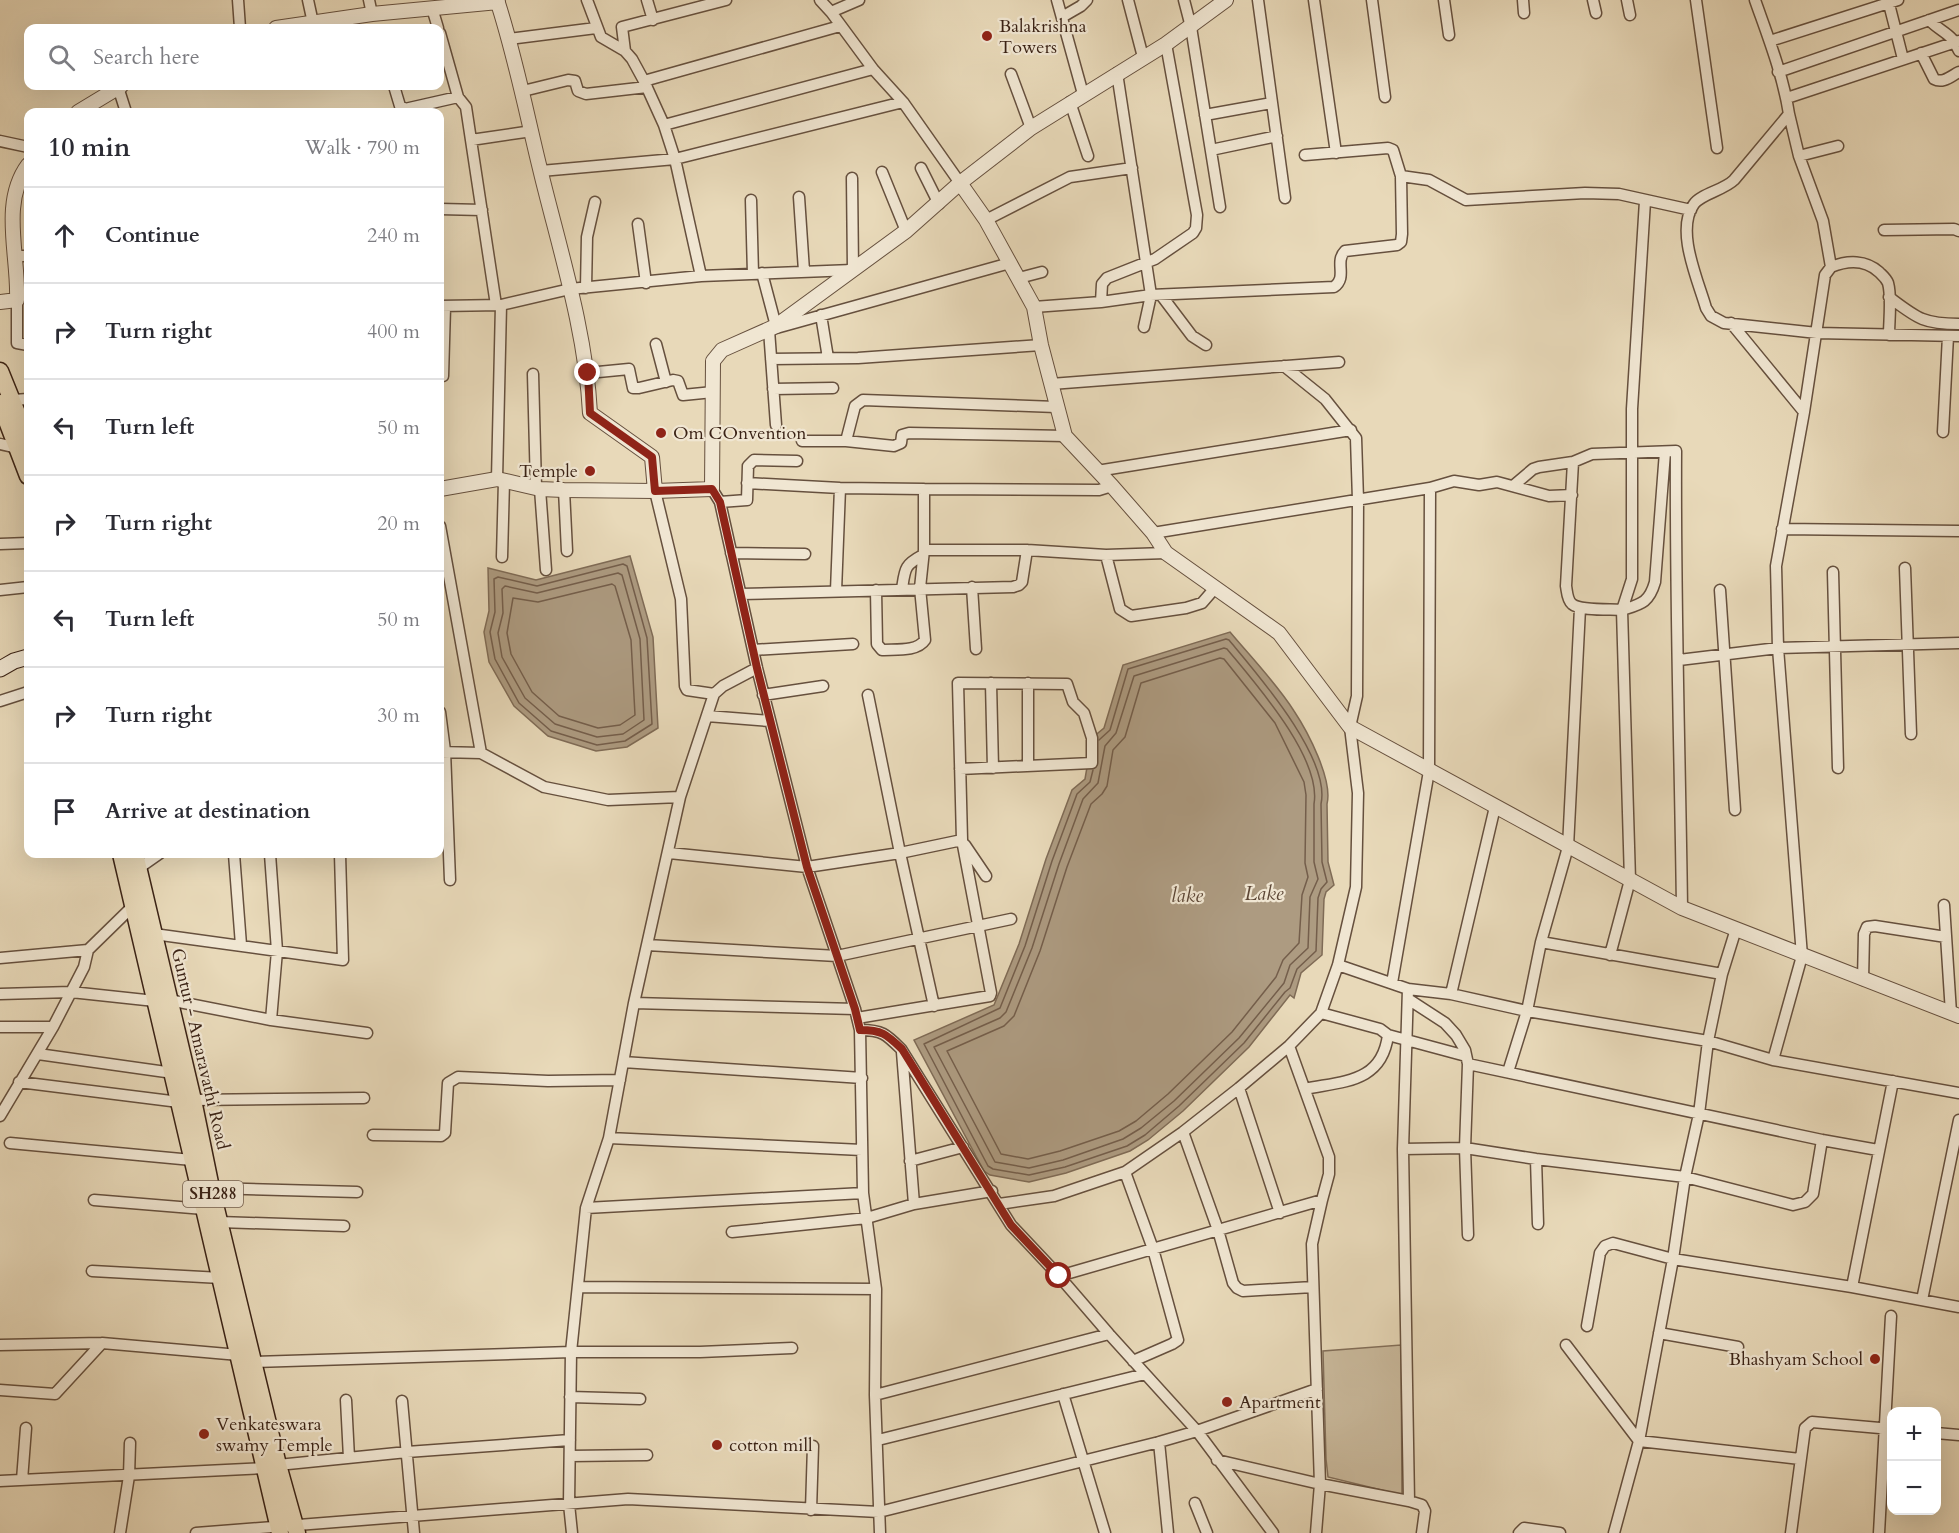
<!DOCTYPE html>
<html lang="en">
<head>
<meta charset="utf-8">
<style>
	:root { --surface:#fff; --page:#f7f7f7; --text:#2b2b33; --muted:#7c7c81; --line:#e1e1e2 }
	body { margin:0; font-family:Cardo,serif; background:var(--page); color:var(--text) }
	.controls { position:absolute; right:18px; bottom:18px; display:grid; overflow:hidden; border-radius:12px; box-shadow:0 6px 24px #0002 }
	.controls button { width:54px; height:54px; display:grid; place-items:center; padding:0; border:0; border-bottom:2px solid var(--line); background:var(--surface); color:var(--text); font:30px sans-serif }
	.stop { position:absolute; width:18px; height:18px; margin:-14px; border:4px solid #8f2418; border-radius:50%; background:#fff }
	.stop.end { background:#8f2418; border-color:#fff; box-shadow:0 2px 6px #0008 }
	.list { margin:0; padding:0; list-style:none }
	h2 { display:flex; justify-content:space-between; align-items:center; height:78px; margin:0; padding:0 24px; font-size:26px }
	h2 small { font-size:20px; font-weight:400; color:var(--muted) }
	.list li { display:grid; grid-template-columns:39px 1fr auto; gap:18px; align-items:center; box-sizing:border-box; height:96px; padding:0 24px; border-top:2px solid var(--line) }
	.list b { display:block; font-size:22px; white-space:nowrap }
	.list em { font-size:20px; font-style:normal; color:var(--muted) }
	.icon { flex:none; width:33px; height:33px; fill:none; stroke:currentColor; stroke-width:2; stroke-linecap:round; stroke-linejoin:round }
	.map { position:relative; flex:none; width:1959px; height:1533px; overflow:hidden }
	.search { position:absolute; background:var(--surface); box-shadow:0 6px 24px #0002; left:24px; top:24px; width:420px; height:66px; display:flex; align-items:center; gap:15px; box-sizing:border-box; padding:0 21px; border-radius:12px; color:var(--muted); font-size:22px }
	.panel { position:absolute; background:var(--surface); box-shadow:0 6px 24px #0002; left:24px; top:108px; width:420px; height:750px; border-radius:12px }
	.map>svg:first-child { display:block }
	.green { fill:#caba9d; stroke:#826e59; stroke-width:1.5 }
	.water { fill:#ad9b81; stroke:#7f6b56; stroke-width:1.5 }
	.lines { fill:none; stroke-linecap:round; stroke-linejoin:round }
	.shore { stroke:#745e4b; stroke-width:1.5 }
	.minor-casing { stroke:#66503e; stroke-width:13 }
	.tertiary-casing { stroke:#66503e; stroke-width:16 }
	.secondary-casing { stroke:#3a2215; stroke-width:17 }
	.primary-casing { stroke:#3a2215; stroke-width:19 }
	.minor { stroke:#f0e6d2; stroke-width:10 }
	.tertiary { stroke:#f0e6d2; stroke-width:14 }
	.secondary { stroke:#f0e6d2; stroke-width:15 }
	.primary { stroke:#e8d9b9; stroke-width:16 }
	.route { stroke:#8f2418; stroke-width:8 }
	.poi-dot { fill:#8f2418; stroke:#f0e6d2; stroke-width:2 }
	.labels { text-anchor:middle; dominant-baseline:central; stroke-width:4.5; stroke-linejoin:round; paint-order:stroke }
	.shield { fill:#f0e6d2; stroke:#715d4e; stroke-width:1.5 }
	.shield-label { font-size:16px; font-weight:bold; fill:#3a2215 }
	.poi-label { font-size:18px; fill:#3a2215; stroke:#f0e6d2; text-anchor:start }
	.street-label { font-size:18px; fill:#3a2215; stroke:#f0e6d2 }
	.water-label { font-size:20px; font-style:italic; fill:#5c4635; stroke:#f0e6d2 }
</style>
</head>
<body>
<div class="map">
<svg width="1959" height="1533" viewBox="0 0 1959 1533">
	<rect width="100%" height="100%" fill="#e8d9b9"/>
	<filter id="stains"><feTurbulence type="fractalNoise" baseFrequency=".00333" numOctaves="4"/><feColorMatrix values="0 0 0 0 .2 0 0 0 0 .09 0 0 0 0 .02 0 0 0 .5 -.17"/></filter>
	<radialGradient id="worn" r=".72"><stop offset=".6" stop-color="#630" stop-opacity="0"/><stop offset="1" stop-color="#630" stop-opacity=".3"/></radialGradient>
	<path class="green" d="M1401,1345L1402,1495L1328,1477L1326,1459L1323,1351Z"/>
	<path class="water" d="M630,556L653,637L658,728L627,747L596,751L548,736L514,706L489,662L484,632L489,611L488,568L536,580Z
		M1230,632C1251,657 1277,684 1294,711C1308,732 1333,780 1327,804L1328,862L1334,885L1326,892L1324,899L1322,955L1301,973L1294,998L1290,995L1249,1047L1183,1111L1148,1140L1130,1151L1066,1173L1029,1182L990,1175L984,1171L914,1040L994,1005L1019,944L1046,859L1072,790L1085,779L1092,738L1104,728L1123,665Z"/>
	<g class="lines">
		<path class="shore" d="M623,564L627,566L647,638L652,724L625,741L597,745L551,731L519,703L495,659L490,632L495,612L494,579L498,577L537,586Z
			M618,573L622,575L640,639L644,720L623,734L597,737L555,724L525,698L502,657L498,633L503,613L502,589L505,586L537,593Z
			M612,584L615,586L631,640L635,715L620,725L598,728L559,716L532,692L511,654L507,633L513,598L538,602Z
			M1224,648L1227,649C1255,683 1322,758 1314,804V862L1318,879L1310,897L1308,948L1290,965L1284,983L1239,1038L1174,1101L1141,1128L1123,1139L1063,1160L1029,1168L995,1162L934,1047L1000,1018L1006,1012L1032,948L1059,864L1083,799L1098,783L1105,746L1116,733L1134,676Z
			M1220,658L1224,659L1275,723L1304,782L1306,795L1305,863L1308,877L1302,895L1299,943L1283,960L1276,977L1232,1032L1168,1094L1136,1121L1119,1131L1060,1151L1028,1159L1001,1154L947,1051L1004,1026L1014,1016L1040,951L1067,867L1091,804L1102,794L1107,786L1113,750L1125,737L1141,683Z
			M1093,770L1090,782L1077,794L1052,861L1025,946L1000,1008L924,1044L988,1166L993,1169L1029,1175L1065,1167L1127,1146L1145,1135L1179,1106L1244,1043L1285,992L1290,988L1297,969L1316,951L1318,898L1321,889L1327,882L1322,862L1321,804C1331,758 1258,675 1229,640L1226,639L1128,669L1110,730L1099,740"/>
		<defs>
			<path id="minor" d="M238,0L240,28
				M308,0L313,23
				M369,0L372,14
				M587,0L601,37L625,51L632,59L644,81L664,125L675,159L701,276
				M647,0L653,20
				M820,0L831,12L873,69L903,102L960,183
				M1057,0L1083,94
				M1128,0L1143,57
				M1184,0L1191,27L1220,207
				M1258,0L1285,198
				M1314,0L1336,153
				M1372,0L1385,97
				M1444,0L1449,35
				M1523,0L1524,13
				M1593,0L1596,13
				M1627,0L1630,15
				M1696,0L1717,148
				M1755,0C1768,37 1783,75 1789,114L1734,180C1724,190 1701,194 1694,204C1675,230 1698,280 1706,308L1711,316L1724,323L1817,333L1959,336
				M1888,0L1903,59
				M432,8L438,28
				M831,12L859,0
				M1062,17L1081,6L1087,0
				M1929,20C1942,33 1952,33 1959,51
				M440,33L458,97L466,107L496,305
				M509,39L596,28
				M1770,41L1898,0
				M625,51L622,27L726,0
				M1921,53L1934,79C1943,84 1951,76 1959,72
				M1778,72L1959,10
				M1117,73L1151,295L1144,327
				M1011,74L1031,128
				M644,81L840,26
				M394,86L400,106L405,109L458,97
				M118,87L126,112
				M523,91L568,80L575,81L578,91L586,94L647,87
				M1787,98L1959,41
				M1070,102L1088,156
				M1789,114L1799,156L1838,146
				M1205,115L1272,103
				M664,125L873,69
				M471,140L532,131
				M0,141L28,147
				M1211,150L1277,136
				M1799,156L1823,221L1831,267
				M921,168L939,204
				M541,171L675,159L903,102
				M882,172L906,231
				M1401,176L1429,180L1466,200L1585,193L1619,194L1691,210
				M799,197L804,271
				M751,200L753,274
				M1645,201L1632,409V579L1622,610C1641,604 1649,603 1655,582L1665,452
				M440,209L482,210
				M986,220L1070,177L1132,168
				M638,224L646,283
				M1884,230L1954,229L1959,231
				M16,256H28
				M762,273L776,326
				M1019,278L1042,272
				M586,288L587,237L595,202
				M1161,295L1192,336L1206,345
				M1889,297C1917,318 1923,324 1959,324
				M17,300V343L28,345
				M1101,302L1102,284L1107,278L1155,259L1193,233L1196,228L1197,215L1166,44
				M440,306L501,305L570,289L701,276L853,270L852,178
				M1034,307L1101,302L1151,295L1334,287C1348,277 1334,262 1345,251L1397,245L1401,242L1402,234L1401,176L1393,150L1388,148L1305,155
				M821,315L828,358
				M1731,323L1804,412
				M656,344L666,382
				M771,359L858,358L1041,345
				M588,373L629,369L633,388H639L673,380L678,381L683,395L713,392
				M533,374L536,487
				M443,376L445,307
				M1051,384L1339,362
				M773,389L833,388
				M13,400L28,399
				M776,425L769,330L1010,263
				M1943,432L1948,336
				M802,441H846L894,446L901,443L902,435L909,433L1065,436
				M846,441L855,406L863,400L1056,407
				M0,444L18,448
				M1573,462L1566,586C1567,591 1567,600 1572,604C1580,611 1611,609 1622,610L1630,880L1610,955
				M1097,471L1351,430
				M497,479L501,305
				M747,483L840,488L924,489
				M1112,486L1099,490L924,489V550H1027L1106,555L1166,553
				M1513,486L1533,469L1539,467L1573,462L1592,454L1676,451C1675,603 1680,755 1682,908
				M1430,488L1454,481L1479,485L1497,482L1549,496L1572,495
				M540,489L546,570
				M712,489L720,502L757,668L807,867L855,1009L860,1030L863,1193L876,1289L875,1395L880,1533
				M564,490L567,551
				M655,491L681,599L685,686L687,690L714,694
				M720,502L747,500L748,466L754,460L797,461
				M440,526L481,753
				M1782,529L1959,531
				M1153,533L1430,488L1429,771L1392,983
				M0,544L28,543
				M731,553L805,554
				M1106,555L1120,609L1131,616L1186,608L1202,603L1215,588
				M502,557L504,481
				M1905,568L1911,734
				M1833,572L1838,768
				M972,587L976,649
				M902,589C905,569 904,565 923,555
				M0,590L28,587
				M876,590L877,644L882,650C895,649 917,652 925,640L920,588L924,550
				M1720,590L1735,810
				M836,591L840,488
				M741,594L1013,587L1019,585L1022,582L1027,550
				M753,650L853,644
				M1679,660L1778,648L1959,643
				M991,683L993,768
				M763,695L823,686
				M0,701L28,692
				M440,712L445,751L450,880
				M707,716L770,721
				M440,752L481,753L544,787L608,800L680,797
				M1028,766V683
				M965,845L986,876
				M669,853L807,867L900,853L868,695
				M234,854L241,945
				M270,854L277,951L271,1020
				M139,868L159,854
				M1944,905L1951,1013
				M154,934L343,960L340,854
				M1541,942L1722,974
				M647,945L837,956L1011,919
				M0,958L88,950L132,907
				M1338,965L1408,989
				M1863,980L1864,934L1867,927L1875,926L1946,937
				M0,994L71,992L155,1001
				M1451,994L1527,1011L1541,942L1568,847L1580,608
				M1408,999L1445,1023L1456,1035L1465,1050L1468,1064L1465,1148L1468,1235
				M169,1000L271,1020L367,1033
				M634,1003L855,1009
				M934,1006L900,853L962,840
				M857,1018L990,996L991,993L962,840L958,683L1067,684L1073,702L1084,713L1092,738V763L960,769
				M0,1027H53
				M860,1030C882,1030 886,1034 901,1049L1011,1225L1059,1276L1109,1334L1197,1431L1273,1533
				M1388,1035L1466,1056
				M902,1052L914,1204
				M38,1054L173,1073
				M1773,1060L1802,956L1778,648L1776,566L1804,412L1825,275L1831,267C1848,260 1866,260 1879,272C1883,276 1886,278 1888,283C1892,297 1889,321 1889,335
				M623,1062L862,1078
				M1468,1064L1822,1140L1878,1150
				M1508,1072L1527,1011L1708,1041L1773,1060L1959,1093
				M19,1082L179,1102
				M1239,1088L1280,1213
				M1305,1089C1343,1081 1382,1083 1388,1035L1380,1029L1321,1013
				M193,1100L364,1098
				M0,1116L53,1027L84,967L88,950
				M1183,1132L1218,1230L1233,1283L1237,1288L1243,1291L1313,1287
				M373,1135L441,1136L445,1133L448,1083L458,1077L548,1081L620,1080
				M609,1138L862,1150
				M10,1143L192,1160
				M1403,1149L1465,1148L1536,1159L1685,1177L1793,1205L1805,1202L1813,1194L1822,1140
				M1536,1159L1538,1224
				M910,1161L963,1147
				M1125,1172L1153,1249L1178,1340L1172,1344L1133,1361
				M211,1188L357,1192
				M94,1200L204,1209
				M999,1204L1054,1196L1125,1172L1183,1132L1239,1088L1289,1046L1321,1013L1338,965L1356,887L1358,793L1350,727L1357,696L1358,500L1356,438L1325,399L1284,366
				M586,1208L863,1193
				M219,1222L344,1226
				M732,1232L867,1218L914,1204L992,1191
				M92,1271L221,1278
				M1059,1276L1322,1200L1329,1174V1157L1289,1046
				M579,1287L876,1289
				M1852,1287L1893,1081
				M1922,1300L1959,1120
				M1587,1326L1600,1253L1605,1246L1613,1243L1673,1259L1852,1287L1959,1307
				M1659,1333L1738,1347
				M0,1345L102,1343L239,1355
				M1566,1345L1639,1441L1800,1459
				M254,1362L571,1352H700L792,1348
				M0,1390L55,1394L102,1343
				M1063,1394L1105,1533
				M875,1395L1109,1334
				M570,1397L640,1399
				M346,1400L349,1458
				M402,1401L414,1533
				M1936,1433L1959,1435
				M878,1440L1145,1374
				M1159,1442L1168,1533
				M570,1456L647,1455
				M1217,1460L1320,1484L1409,1501L1403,1149L1408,989L1451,994L1495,807
				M278,1465L407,1452L570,1440
				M22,1480L26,1428
				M0,1481L265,1468
				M1409,1501L1422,1505L1425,1511L1422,1533
				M1195,1503L1207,1533
				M811,1510L813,1446
				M120,1533L129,1476L130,1443
				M196,1533L628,1499L879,1512L1159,1442L1197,1431L1317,1389
				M572,1533L569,1504L571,1352L586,1208L609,1138L634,1003L680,797L714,694L723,686L757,668
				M1316,1533L1320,1484L1312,1244L1322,1200
				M1519,1533L1524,1528L1560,1533
				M1614,1533L1639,1441L1673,1259L1685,1177L1699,1114L1708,1041L1722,974L1736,929
				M1791,1533L1805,1428L1812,1422L1891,1429
				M1879,1533L1891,1316"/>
			<path id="tertiary" d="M497,0C516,58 527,117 542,177C561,254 586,333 590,413L652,457L655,491
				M276,28L372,14L498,2
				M78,112L121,86
				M960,183L986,220L1034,307L1041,345L1065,436L1112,486L1153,533L1166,553L1279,633L1350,727L1682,908L1959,1016
				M0,302L17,300C19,256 0,203 28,165
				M440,489L497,479L540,489L564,490L655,491L712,489L713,361L722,350L776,326L906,231L960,183L1031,128L1166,44L1226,0"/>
			<path id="secondary" d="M0,669L14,661L28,657"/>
			<path id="primary" d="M0,371L28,440
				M0,403L28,476
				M121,854L280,1533
				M135,854L193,1100L211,1188L278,1465L297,1533"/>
		</defs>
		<use href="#minor" class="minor-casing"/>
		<use href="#tertiary" class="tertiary-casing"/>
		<use href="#secondary" class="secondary-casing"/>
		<use href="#primary" class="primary-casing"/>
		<use href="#minor" class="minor"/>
		<use href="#tertiary" class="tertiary"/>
		<use href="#secondary" class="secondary"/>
		<use href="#primary" class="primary"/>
	</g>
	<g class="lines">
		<path class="route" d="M588,373L590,413L652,457L655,491L712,489L720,502L757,668L807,867L855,1009L860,1030C882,1030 886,1034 902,1049L1011,1225L1059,1276"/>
	</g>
	<g class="poi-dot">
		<circle cx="987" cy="36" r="6"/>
		<circle cx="661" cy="433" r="6"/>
		<circle cx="590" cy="471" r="6"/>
		<circle cx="1875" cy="1359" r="6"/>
		<circle cx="1227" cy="1402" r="6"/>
		<circle cx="204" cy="1434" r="6"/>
		<circle cx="717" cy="1445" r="6"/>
	</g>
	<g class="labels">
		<rect class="shield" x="183" y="1181" width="60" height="26" rx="4.5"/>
		<g class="shield-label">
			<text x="213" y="1194">SH288</text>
		</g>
		<g class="poi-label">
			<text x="999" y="26">Balakrishna<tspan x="999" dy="21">Towers</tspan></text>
			<text x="673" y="433">Om COnvention</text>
			<text x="578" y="471" text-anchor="end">Temple</text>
			<text x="1863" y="1359" text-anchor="end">Bhashyam School</text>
			<text x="1239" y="1402">Apartment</text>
			<text x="216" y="1424">Venkateswara<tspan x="216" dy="21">swamy Temple</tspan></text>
			<text x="729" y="1445">cotton mill</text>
		</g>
		<g class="street-label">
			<text transform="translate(200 1049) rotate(77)">Guntur - Amaravathi Road</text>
		</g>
		<g class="water-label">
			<text x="1264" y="893">Lake</text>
			<text x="1187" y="895">lake</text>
		</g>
	</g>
	<rect width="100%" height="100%" filter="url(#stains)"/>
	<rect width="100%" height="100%" fill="url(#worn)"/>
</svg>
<div class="controls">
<button>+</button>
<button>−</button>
</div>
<div class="stop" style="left:1059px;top:1276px"></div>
<div class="stop end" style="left:588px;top:373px"></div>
<div class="search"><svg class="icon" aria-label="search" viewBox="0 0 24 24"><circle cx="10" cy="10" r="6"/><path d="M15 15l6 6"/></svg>Search here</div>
<section class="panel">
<h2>10 min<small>Walk · 790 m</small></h2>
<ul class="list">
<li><svg class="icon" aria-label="ahead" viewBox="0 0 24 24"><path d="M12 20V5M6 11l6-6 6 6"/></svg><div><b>Continue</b></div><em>240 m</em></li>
<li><svg class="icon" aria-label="right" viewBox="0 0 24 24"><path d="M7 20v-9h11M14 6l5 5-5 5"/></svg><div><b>Turn right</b></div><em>400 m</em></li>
<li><svg class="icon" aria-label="left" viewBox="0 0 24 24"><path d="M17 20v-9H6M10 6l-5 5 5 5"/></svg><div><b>Turn left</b></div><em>50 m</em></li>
<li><svg class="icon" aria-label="right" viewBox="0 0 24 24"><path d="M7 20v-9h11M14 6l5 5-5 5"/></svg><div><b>Turn right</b></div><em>20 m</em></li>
<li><svg class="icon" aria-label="left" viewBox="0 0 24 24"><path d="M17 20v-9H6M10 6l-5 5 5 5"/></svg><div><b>Turn left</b></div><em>50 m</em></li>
<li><svg class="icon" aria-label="right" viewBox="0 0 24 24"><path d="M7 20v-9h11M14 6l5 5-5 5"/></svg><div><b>Turn right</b></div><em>30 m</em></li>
<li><svg class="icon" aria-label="arrive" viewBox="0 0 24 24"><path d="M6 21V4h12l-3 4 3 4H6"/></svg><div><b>Arrive at destination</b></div></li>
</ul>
</section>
</div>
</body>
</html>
